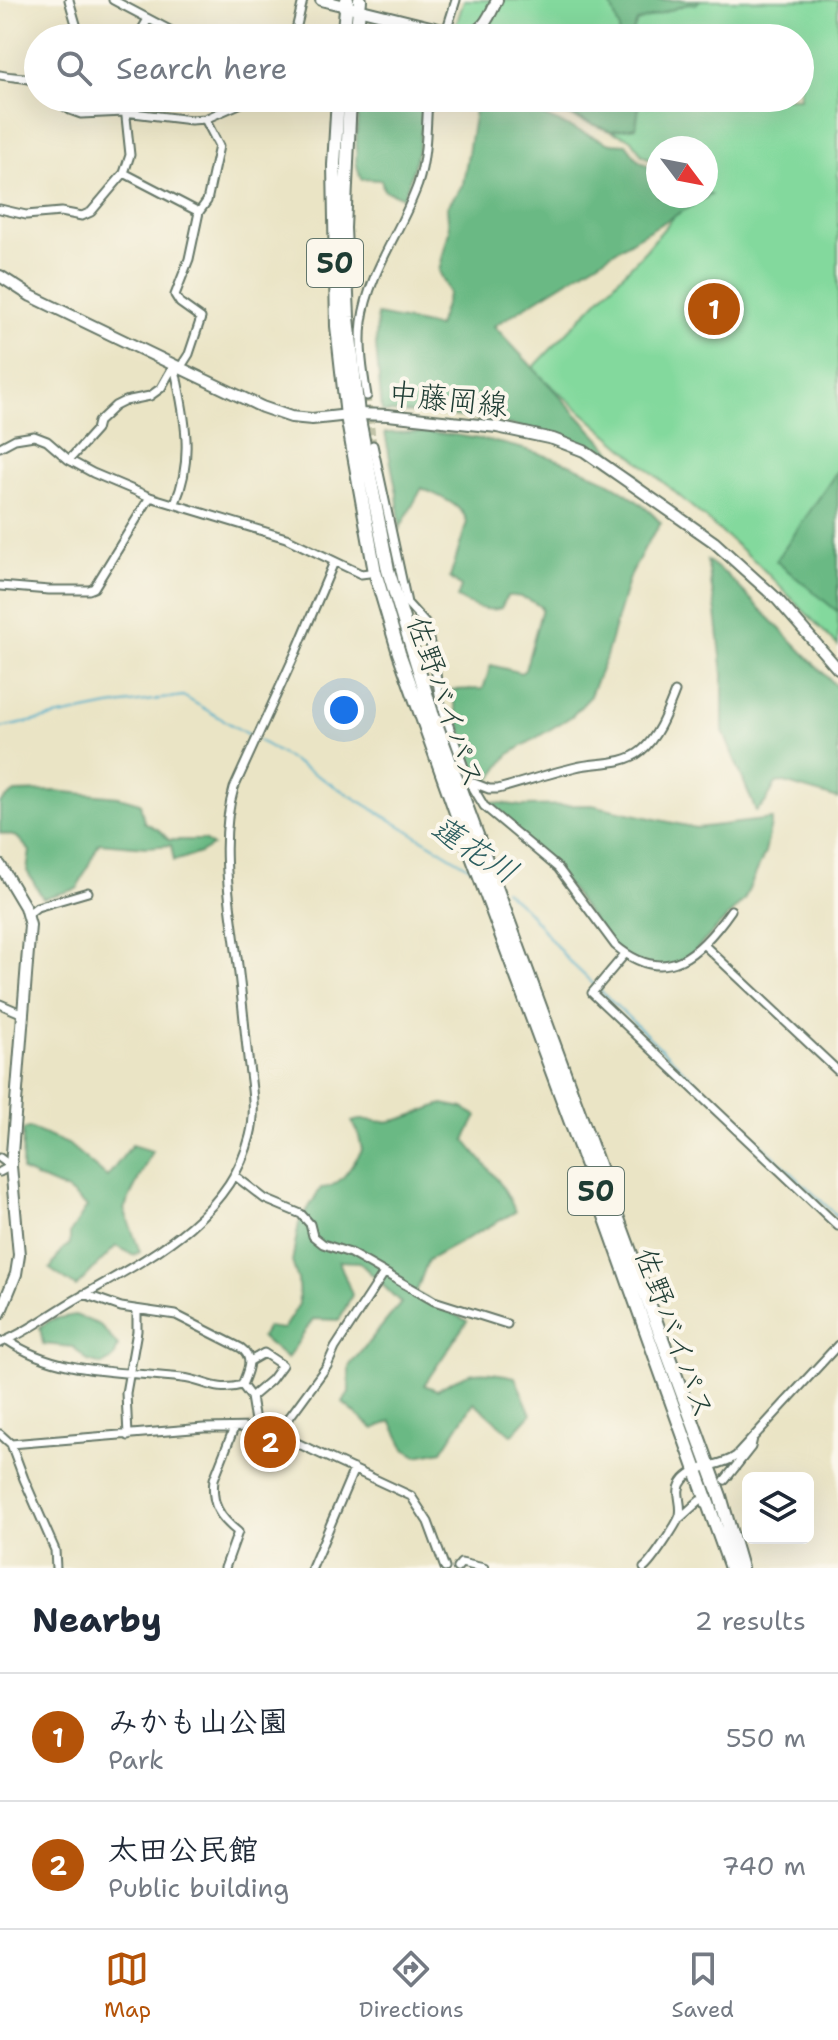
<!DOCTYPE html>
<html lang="en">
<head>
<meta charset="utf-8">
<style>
	:root { --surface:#fff; --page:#f6f6f7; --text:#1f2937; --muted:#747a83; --line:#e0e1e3; --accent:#b45309 }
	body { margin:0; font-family:"Shantell Sans","Klee One",sans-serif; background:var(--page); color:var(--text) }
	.controls { position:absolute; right:24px; bottom:24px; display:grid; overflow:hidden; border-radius:12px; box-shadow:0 8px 32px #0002 }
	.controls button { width:72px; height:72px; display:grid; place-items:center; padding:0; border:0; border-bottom:2px solid var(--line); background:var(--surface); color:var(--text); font:40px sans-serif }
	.compass { position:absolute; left:646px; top:136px; width:72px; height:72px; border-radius:50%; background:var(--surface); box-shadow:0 8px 32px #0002; rotate:122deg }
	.you { position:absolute; left:344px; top:710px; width:28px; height:28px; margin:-20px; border:6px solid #fff; border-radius:50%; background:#1a73e8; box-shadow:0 0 0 12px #1a73e833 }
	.badge { display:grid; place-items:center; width:52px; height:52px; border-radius:50%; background:var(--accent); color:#fff; font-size:26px; font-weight:700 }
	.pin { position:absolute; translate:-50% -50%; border:4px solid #fff; box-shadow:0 2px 8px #0006 }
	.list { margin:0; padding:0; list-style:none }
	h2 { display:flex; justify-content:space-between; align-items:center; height:104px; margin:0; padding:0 32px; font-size:34px }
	h2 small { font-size:26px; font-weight:400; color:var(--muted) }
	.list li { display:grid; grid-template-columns:52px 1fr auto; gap:24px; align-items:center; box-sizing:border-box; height:128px; padding:0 32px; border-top:2px solid var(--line) }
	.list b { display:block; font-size:30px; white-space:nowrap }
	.list p { margin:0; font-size:26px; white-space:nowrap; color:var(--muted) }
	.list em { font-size:26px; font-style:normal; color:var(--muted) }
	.icon { flex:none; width:44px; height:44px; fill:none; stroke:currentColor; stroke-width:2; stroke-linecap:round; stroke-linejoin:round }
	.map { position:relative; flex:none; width:838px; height:1568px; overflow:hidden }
	.search { position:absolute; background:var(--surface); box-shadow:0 8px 32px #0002; left:24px; right:24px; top:24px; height:88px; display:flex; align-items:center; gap:20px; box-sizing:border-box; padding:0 28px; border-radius:44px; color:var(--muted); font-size:30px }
	.sheet { height:360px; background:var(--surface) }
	nav { display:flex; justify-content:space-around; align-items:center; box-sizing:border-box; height:112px; border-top:2px solid var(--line); background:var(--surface); font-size:22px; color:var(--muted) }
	nav a { display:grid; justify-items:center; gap:4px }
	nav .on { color:var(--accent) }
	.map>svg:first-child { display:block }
	.green { fill:#83d99d; stroke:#518b68; stroke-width:2 }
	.forest { fill:#6ab984; stroke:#447b5c; stroke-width:2 }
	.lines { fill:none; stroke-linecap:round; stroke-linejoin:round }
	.stream { stroke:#49abc8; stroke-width:2 }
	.street-tunnel { stroke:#c1c3a8; stroke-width:7; stroke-dasharray:7 3.5; stroke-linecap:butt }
	.street-casing { stroke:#667767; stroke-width:11 }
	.secondary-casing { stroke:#667767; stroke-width:14 }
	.highway-casing { stroke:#667767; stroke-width:16 }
	.street { stroke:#fff; stroke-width:7 }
	.secondary { stroke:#fff; stroke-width:10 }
	.highway { stroke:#fff; stroke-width:12 }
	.labels { text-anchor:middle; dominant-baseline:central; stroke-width:8; stroke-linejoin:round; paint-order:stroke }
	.shield { fill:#fbf7ec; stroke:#61756b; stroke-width:2 }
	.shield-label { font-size:28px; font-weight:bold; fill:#1f3d34 }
	.street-label { font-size:30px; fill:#1f3d34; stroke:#fbf7ec }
	.water-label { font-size:32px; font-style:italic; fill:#2c5e60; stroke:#fbf7ec }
</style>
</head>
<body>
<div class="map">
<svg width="838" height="1568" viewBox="0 0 838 1568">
	<rect width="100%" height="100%" fill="#fbf7ec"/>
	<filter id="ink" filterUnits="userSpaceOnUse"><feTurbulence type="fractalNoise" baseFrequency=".0125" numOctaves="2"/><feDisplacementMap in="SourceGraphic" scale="16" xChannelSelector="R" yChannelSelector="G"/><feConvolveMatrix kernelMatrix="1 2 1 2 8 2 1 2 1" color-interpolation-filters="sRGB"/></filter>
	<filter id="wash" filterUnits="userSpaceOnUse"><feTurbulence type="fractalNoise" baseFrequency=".006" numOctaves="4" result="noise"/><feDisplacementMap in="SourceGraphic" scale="32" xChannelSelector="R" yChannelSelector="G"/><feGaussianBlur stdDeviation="1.8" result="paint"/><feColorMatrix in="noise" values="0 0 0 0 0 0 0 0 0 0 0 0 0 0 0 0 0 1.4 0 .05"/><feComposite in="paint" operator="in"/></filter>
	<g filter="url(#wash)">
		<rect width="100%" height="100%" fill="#eae4c5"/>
		<path class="green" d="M464,0H838V646L757,563L532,369L646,250L691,196H706V148H658V163L642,155L632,139L572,117L532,98H800V38H452Z"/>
		<path class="forest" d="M609,0H700L696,4L690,3L637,22L630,38H619V28Z
			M358,98H424C422,136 417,162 403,198L384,190L381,180L361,179L356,162Z
			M477,98H500L608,143L626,144L638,160L658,172V196H706V193L711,195L636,238L494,326L613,453L637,474L643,484C558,425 483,414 382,412L376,346L377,315L438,327L449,292L439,271L449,231L447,207L463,184Z
			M581,98H636L639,107L636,127L610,131L561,111Z
			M425,432C502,438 608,464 661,523L645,547L628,580L605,660L589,698L572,716L508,755L486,786L471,768L451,690L483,689L491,665L521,673L525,670L542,608C532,600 519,595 507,596L501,608C487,613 469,605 457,598L461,587L450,578L467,522C463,504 437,496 422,488L400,528L397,494L385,433Z
			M838,470V612L776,561Z
			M707,560L727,575L838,688V799L781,782L776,783L765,803L756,811L723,731V674L716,612Z
			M54,791L119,797L140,803L144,822L159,830L169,840H204L212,846L200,853L174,861L171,845L147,847L99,843L77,889L43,898L27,871L30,851L17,837L0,833V803L15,792Z
			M492,802L521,806L592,805L696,828L772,819L765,853L744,900L686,960L674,968L658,973L625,962L620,958L561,876L495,813L490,803Z
			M443,1104L463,1108L477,1116L465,1140C482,1163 506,1184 515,1212L428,1260L416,1293L467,1321L424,1385L437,1390C469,1370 479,1369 515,1377L531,1414L512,1435L474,1402L442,1451L417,1456L405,1449L391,1421L374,1429L343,1403L349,1392V1366L401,1303L359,1262L339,1261L352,1295L339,1320L313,1319L287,1359L261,1337L267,1327L283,1329L299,1304L298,1280L292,1262L299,1223L321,1188C341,1188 352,1165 362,1150L358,1132L352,1122C366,1116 376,1124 391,1121C409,1119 425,1109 443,1104Z
			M29,1128L68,1144L107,1177L132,1145L152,1151L124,1209L140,1252L134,1255L116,1246L76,1287L50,1269L63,1249L70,1244V1233L87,1207L68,1191L22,1171L23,1130Z
			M75,1315L100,1325L118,1346L114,1358L102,1365L88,1361L73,1347L43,1344L40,1327L53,1319Z"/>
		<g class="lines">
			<path class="stream" d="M0,728L109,706L183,696L252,737
				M258,740L472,869
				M504,890L525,908L567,959L838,1217"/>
		</g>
	</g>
	<g filter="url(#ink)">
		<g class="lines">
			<path class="street-tunnel" d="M367,396L373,445"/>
			<defs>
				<path id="street" d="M69,0L80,38
					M113,0L185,38
					M137,38L148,19
					M294,38L303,0
					M444,38L456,0
					M0,75C13,78 27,76 38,83
					M53,98L70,110L81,114L125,112L191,120L205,119L253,98
					M124,173L199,212
					M0,209L26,215L61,212L82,216L91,212L124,173L130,155L124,98
					M174,365C184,412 195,458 175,503
					M180,368L189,354L201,318L180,303L175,295L189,259L199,212L207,201L219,146L205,119
					M367,396C363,372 359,346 362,322C368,273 402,230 418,184C427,155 426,128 428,98
					M373,445L407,603L425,623L434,660L440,701L469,781L484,806L558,868L615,945C666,989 701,953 731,910
					M0,447L15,439L34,436L47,441L69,460L93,473L150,497L286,538L361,574L377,572
					M69,460L96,430L98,422L115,406L125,401L150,396L161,388L174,365
					M0,586L49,590H89L94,588L150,497
					M471,782L489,789H498C524,782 550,773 576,767C597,762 624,765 641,751C658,737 667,712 675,692
					M28,914L37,907L88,892
					M704,945L838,1071
					M625,954L592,993L838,1226
					M0,1004L23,1014
					M0,1158L11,1166L0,1172
					M234,1175L265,1199L301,1214L310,1224L313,1236L323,1244L350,1253L434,1301L507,1324
					M84,1294L121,1307L176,1315L241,1348C255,1358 247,1372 242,1385
					M7,1340C57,1375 124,1371 182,1378C205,1380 215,1393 242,1385L251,1397
					M0,1343C26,1333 49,1315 73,1301C142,1261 229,1221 250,1136C257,1110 251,1084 248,1058C244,1022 241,986 236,950C229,898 219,838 234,788L296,652L334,562
					M250,1361L264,1353L282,1365L271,1380L251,1397L256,1427
					M278,1433L327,1366L335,1348L384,1273
					M0,1434L11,1444L204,1428L256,1427L271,1431L411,1496L428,1522L445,1568
					M128,1436L126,1393L137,1331V1311
					M11,1444L24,1479L55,1550L56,1568
					M725,1480L751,1447L753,1438
					M680,1518L699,1501
					M225,1568L238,1532C219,1517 211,1504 214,1479L234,1428
					M312,1568L354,1469
					M457,1568L461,1563L484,1568
					M644,1568C651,1563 678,1523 680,1515C683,1501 673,1492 684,1479C699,1463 720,1468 736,1456L838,1345"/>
				<path id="secondary" d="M321,0L463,35C484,32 489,17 497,0
					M0,276L31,296L174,365L262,407L291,417L312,419L358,414L388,415L497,427L553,439L584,451L714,542L777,599L838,669
					M0,865L25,907L30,925L11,1166L19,1255L16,1274L0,1313"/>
				<path id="highway" d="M343,38L347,0
					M356,38L360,0
					M338,98L334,165L337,326L347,416L375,572L399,653L463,832L586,1163L731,1568
					M350,98L344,228L348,317L358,414L388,570L432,713L720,1496L741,1568"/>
			</defs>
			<use href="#street" class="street-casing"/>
			<use href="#secondary" class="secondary-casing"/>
			<use href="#highway" class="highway-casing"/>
			<use href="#street" class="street"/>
			<use href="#secondary" class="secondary"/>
			<use href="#highway" class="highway"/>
		</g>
	</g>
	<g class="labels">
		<g class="shield">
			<rect x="307" y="239" width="56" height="48" rx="6"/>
			<rect x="568" y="1167" width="56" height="48" rx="6"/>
		</g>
		<g class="shield-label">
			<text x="335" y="263">50</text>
			<text x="596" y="1191">50</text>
		</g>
		<g class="street-label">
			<text transform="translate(448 399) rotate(6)">中藤岡線</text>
			<text transform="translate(446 702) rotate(71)">佐野バイパス</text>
			<text transform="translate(675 1333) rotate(70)">佐野バイパス</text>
		</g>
		<g class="water-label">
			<text transform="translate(475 849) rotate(33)">蓮花川</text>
		</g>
	</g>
</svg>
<div class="controls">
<button><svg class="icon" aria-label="layers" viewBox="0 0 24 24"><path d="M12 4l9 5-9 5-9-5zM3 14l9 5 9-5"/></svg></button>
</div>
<svg class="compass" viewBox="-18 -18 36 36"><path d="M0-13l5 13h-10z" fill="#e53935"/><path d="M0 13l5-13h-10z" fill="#747a83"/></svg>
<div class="you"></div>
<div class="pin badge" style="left:714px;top:309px">1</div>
<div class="pin badge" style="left:270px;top:1442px">2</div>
<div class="search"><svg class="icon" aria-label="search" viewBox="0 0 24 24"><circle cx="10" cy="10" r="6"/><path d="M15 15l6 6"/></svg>Search here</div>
</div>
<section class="sheet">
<h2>Nearby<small>2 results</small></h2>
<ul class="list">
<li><span class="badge">1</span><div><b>みかも山公園</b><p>Park</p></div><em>550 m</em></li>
<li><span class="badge">2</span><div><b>太田公民館</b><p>Public building</p></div><em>740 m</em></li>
</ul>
</section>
<nav>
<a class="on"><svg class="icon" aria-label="map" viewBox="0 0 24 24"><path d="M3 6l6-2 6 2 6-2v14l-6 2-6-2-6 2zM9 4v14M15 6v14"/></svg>Map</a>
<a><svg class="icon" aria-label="directions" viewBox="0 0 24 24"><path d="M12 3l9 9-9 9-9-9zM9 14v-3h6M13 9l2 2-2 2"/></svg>Directions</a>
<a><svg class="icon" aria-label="saved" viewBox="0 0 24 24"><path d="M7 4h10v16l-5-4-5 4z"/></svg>Saved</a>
</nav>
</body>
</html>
